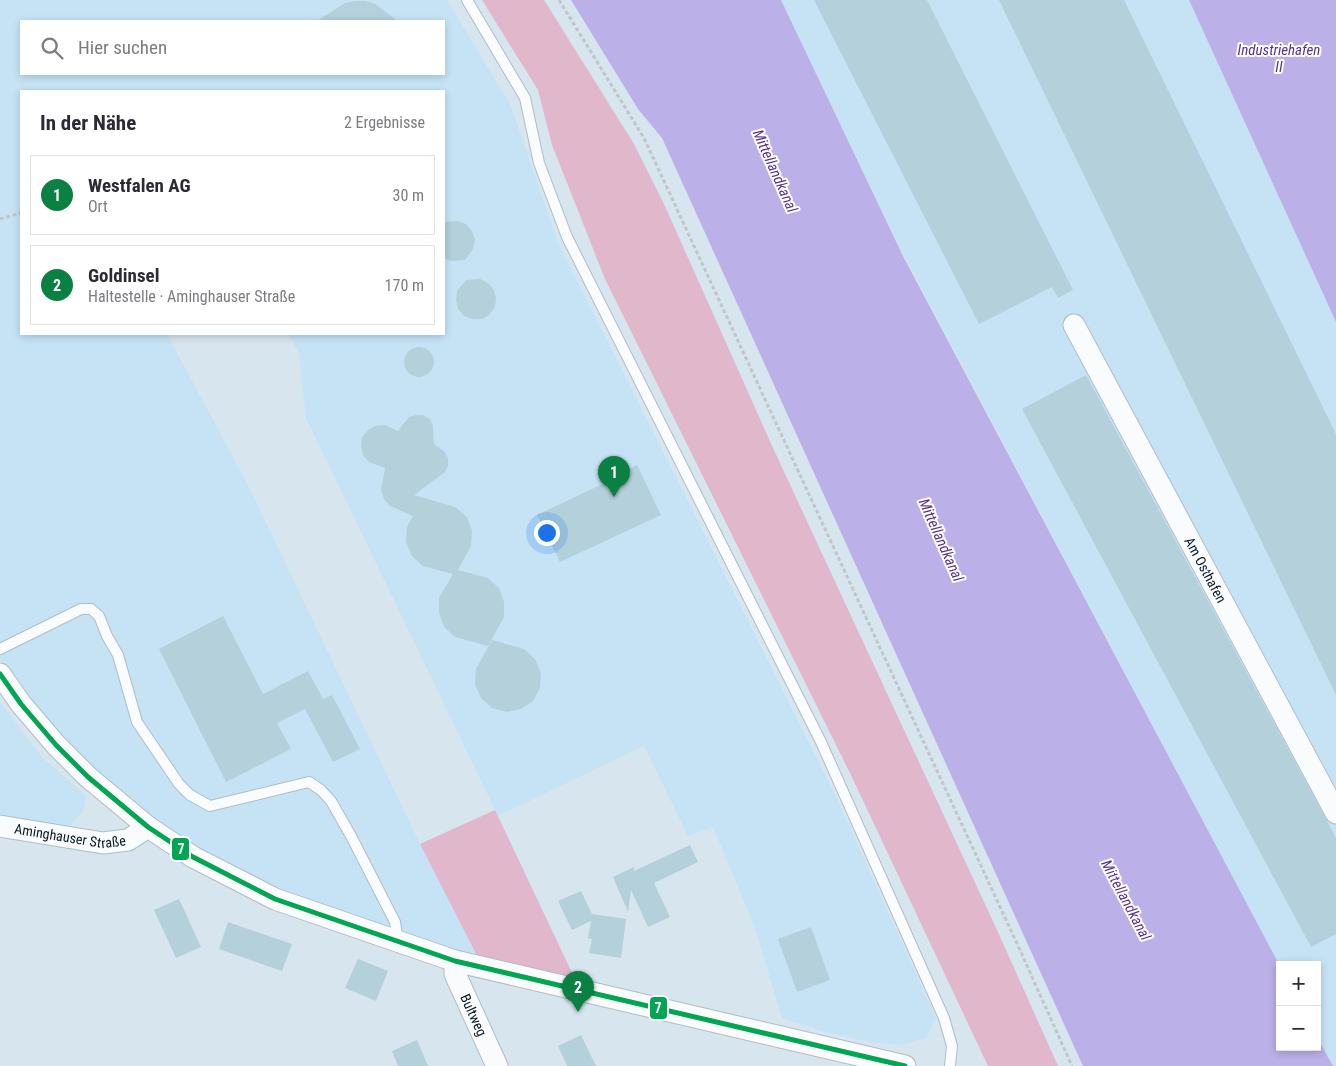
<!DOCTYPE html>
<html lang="de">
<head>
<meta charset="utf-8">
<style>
	:root { --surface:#fff; --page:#f7f7f7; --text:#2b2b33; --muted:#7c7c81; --line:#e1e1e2; --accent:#0b8043 }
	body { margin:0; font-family:"Roboto Condensed",sans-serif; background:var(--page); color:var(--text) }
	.controls { position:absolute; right:15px; bottom:15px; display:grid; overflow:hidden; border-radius:0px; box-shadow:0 2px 8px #0003 }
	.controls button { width:45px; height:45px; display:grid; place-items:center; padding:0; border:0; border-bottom:1px solid var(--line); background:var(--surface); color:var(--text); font:25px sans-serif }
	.you { position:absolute; left:546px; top:532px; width:18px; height:18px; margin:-12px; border:4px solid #fff; border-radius:50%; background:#1a73e8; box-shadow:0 0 0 8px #1a73e833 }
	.badge { display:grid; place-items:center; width:32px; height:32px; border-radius:50%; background:var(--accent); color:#fff; font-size:16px; font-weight:700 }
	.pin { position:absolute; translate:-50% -41px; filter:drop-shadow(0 1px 2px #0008) }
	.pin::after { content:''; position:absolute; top:26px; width:18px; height:15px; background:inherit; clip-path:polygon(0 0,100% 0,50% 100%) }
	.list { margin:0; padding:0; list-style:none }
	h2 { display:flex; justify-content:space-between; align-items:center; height:65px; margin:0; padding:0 20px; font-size:21px }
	h2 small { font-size:16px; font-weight:400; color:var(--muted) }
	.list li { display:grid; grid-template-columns:32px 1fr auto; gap:15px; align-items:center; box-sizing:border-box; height:80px; margin:0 10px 10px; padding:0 10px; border:1px solid var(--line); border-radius:0px }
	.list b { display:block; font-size:19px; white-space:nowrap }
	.list p { margin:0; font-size:16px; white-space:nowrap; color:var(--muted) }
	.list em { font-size:16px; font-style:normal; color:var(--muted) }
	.icon { flex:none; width:28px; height:28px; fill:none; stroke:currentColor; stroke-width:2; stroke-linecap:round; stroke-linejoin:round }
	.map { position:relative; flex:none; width:1336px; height:1066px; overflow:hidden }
	.search { position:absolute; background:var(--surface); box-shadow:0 2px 8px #0003; left:20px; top:20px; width:425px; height:55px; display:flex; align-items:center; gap:12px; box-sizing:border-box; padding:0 18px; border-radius:0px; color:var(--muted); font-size:19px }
	.panel { position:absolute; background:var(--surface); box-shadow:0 2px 8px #0003; left:20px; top:90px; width:425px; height:245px; border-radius:0px }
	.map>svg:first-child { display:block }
	.built { fill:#c6e3f6; fill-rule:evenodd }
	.green { fill:#e1b7cc }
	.water { fill:#bcb0e8 }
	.building { fill:#b4d0da }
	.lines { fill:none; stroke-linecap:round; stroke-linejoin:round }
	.service-casing { stroke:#afbdc7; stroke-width:12 }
	.minor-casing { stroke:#afbdc7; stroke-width:23 }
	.path { stroke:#c1c7c9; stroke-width:3; stroke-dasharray:4 2.5; stroke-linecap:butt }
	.service { stroke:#f9fbfc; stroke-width:10 }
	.minor { stroke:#f9fbfc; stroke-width:21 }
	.bus-1-casing { stroke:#fff; stroke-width:9 }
	.bus-1 { stroke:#00a651; stroke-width:5 }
	.labels { text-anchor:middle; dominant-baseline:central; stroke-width:4; stroke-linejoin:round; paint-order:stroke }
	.street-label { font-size:14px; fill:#081923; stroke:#fff }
	.water-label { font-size:15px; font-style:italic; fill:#55328c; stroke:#fff }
	.line-badge { stroke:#fff; stroke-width:2 }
	.badge-label { font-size:14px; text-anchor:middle; font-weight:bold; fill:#fff }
</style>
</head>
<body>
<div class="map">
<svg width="1336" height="1066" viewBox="0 0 1336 1066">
	<rect width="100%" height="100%" fill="#d7e5ee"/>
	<path class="built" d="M0,0H447L511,106L558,243L833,790L936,1018L926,1038L903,1045L869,1042L819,1030L782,1018L754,925L713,827L688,836L644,746L498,816L306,418L299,354L289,334H444V91H21V334H167L248,485L420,844L488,979L188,857L104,795L11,677L0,658ZM21,21H444V74H21Z
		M781,0H1189L1336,322V1066H1333L1317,1037V965H1280V966L898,244Z
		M0,702L43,758L86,795L83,812L70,825L39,824L0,818Z"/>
	<path class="green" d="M482,0H544L634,144L664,204L773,448L997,930L1058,1066H988L850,773L605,279L552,145L538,90Z
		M495,810L575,979L477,956L420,844Z"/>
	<path class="water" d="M571,0H781L904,258L1280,966V1047H1317V1037L1333,1066H1083L662,138L638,109Z
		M1189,0H1336V322Z"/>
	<path class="building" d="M814,0H927L1073,290L1058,298L1052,287L979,324Z
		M999,0H1124L1336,434V695Z
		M355,1H365L375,4L398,21H317L345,3Z
		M458,221L466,224L472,231L475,240L473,249L465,260L451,261L444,258V222Z
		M480,279L488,283L494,290L496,298L495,307L489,315L482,319H473L464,316L458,309L456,300L457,291L466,280Z
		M404 362a15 15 0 1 1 30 0a15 15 0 1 1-30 0Z
		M1086,375L1336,838V934L1311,947L1022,409Z
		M416,415H423L430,419L433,426L434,444L444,451L448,458V466L445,472L414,495L455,507L467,517L472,531L471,546L458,570L488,578L499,588L504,602V617L488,646L455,637L444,627L439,613V598L453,574L423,566L412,556L406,542L407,527L413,516L390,506L384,499L381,490L385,468L369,462L363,455L361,446L362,437L368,430L375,426L385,425L398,431L409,417Z
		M637,465L661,515L560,562L537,515L613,479L612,477Z
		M223,616L263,694L308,671L323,699L332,695L360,749L333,762L305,709L277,723L291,749L226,782L159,649Z
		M492,640L524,649L535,659L541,673L540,688L533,701L521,709L506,712L492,708L481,698L475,684L476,669Z
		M690,845L698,862L654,883L670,917L648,927L631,890L628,912L613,877L634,867V871Z
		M581,891L592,914L626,919L621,958L589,953L592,939L588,938L591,921L572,930L558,901Z
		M179,899L201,947L176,958L154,910Z
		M228,922L292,944L282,971L219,949Z
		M811,927L830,980L797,992L778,939Z
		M358,959L388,971L376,1001L345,988Z
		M581,1035L596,1066H567L558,1046Z
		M417,1040L428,1066H398L392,1051Z"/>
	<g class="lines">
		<defs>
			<path id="service" d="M467,0L525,98L539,163L567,237L821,742L944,1018L952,1046L950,1066
				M0,649L81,609H91L99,616L107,636L118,655L137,722L179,784L190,795L210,806L309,782L321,790L331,801L351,836L395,922L398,942"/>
			<g id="minor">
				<path id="s1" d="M1074,325L1336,813"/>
				<path d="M0,674L21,704L56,745L88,777L148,827L193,857L275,899L455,961L905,1066"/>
				<path id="s2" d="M0,826L103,843L128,840L148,827"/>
				<path id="s3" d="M455,961V974L497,1066"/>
			</g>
		</defs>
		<use href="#service" class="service-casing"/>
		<use href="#minor" class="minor-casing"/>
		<path class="path" d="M559,0L644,138L1020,950L1072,1066
			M0,219L21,213"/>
		<use href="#service" class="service"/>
		<use href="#minor" class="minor"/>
		<defs>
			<path id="bus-1" d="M0,674L21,704L56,745L88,777L148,827L193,857L275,899L455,961L905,1066"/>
		</defs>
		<use href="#bus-1" class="bus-1-casing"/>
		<use href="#bus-1" class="bus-1"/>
	</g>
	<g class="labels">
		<g class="street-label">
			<text stroke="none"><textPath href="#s1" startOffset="278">Am Osthafen</textPath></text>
			<text stroke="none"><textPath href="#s2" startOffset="71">Aminghauser Straße</textPath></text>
			<text stroke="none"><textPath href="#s3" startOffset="58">Bultweg</textPath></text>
		</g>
		<g class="water-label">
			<text x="1279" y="50">Industriehafen<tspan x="1279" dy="17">II</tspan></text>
			<text transform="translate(775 171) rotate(66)">Mittellandkanal</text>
			<text transform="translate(941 540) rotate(66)">Mittellandkanal</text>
			<text transform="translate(1126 900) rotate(62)">Mittellandkanal</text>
		</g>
	</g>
	<g class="line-badge">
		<rect x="171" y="837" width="19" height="24" rx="5" fill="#00a651"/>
		<rect x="649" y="996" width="19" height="24" rx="5" fill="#00a651"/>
	</g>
	<g class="badge-label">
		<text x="181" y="854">7</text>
		<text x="658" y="1013">7</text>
	</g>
</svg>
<div class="controls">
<button>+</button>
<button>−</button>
</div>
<div class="you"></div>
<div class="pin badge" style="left:614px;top:497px">1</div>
<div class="pin badge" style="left:578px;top:1012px">2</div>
<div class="search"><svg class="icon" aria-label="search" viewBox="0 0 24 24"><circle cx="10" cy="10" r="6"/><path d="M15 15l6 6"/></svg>Hier suchen</div>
<section class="panel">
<h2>In der Nähe<small>2 Ergebnisse</small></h2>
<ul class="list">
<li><span class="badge">1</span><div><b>Westfalen AG</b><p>Ort</p></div><em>30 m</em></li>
<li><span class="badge">2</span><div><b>Goldinsel</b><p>Haltestelle · Aminghauser Straße</p></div><em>170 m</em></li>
</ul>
</section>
</div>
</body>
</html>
